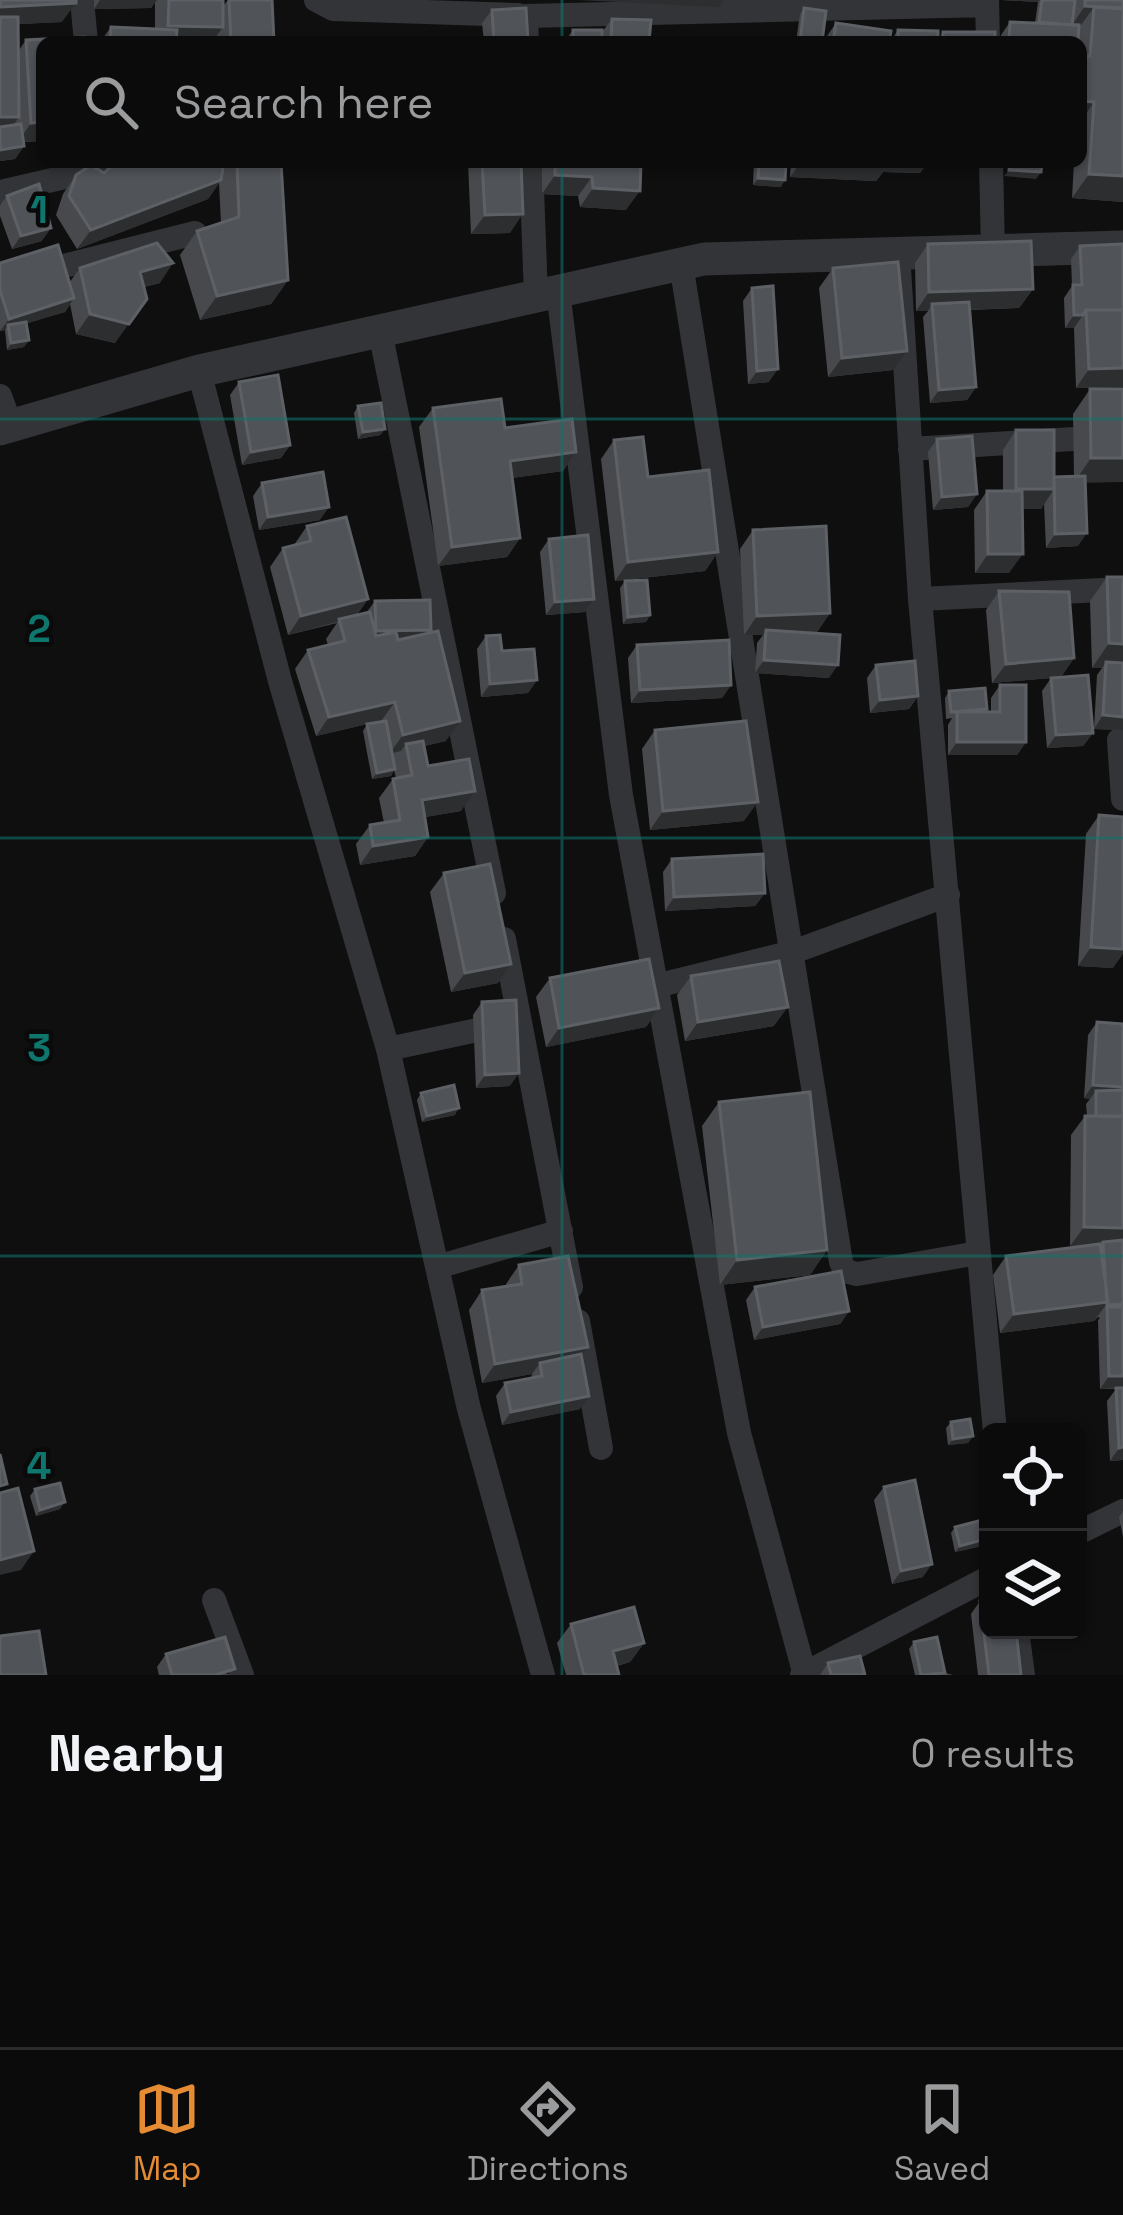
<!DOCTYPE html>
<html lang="en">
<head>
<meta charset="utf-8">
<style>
	:root { --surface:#0b0b0c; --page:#141415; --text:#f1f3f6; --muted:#9a9b9d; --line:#2b2b2d; --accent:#e48b34 }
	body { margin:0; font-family:"Space Grotesk",sans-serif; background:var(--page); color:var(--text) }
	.controls { position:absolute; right:36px; bottom:36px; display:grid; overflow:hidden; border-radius:18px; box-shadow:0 3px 9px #0004 }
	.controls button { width:108px; height:108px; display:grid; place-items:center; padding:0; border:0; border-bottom:3px solid var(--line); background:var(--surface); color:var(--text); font:60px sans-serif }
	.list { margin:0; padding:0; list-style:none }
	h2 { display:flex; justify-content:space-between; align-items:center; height:156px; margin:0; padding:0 48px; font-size:51px }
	h2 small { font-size:39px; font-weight:400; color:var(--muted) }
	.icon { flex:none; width:66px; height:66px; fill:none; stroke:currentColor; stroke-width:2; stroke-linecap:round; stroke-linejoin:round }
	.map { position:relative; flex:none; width:1123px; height:1675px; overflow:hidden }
	.search { position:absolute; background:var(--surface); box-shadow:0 3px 9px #0004; left:36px; right:36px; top:36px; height:132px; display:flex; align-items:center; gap:30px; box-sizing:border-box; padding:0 42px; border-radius:18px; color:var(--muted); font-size:45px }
	.sheet { height:372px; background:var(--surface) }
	nav { display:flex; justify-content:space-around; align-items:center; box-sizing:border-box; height:168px; border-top:3px solid var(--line); background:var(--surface); font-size:33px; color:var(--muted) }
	nav a { display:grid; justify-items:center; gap:6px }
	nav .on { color:var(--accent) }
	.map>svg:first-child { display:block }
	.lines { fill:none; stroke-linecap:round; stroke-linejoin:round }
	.minor { stroke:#323437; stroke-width:24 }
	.tertiary { stroke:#323437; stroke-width:33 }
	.wall { fill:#47494d }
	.shaded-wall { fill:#2c2e30 }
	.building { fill:#505358; stroke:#5d6166; stroke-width:3 }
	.grid { fill:none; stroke:#0f766e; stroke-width:3; stroke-opacity:0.55 }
	.grid-label { font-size:39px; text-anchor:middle; font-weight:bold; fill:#0f766e; stroke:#0a0a0b; stroke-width:9; stroke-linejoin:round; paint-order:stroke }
</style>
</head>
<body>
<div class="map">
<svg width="1123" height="1675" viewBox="0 0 1123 1675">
	<rect width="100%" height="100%" fill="#0f0f10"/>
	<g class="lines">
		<path class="minor" d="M82,0L86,42
			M316,0L333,9L518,15
			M987,0L988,42
			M527,42L526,16L987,5
			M531,162L536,296
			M991,162L993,251
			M0,192L130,162
			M898,253L920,599L995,1432
			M681,264L841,1262L845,1271L857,1274L978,1253
			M0,282L195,233
			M558,291L621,795L739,1433L805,1675
			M380,331L494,893
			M199,371L280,681L388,1049L501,1025
			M0,396L11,426
			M910,449L1123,436
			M920,599L1123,589
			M1123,740H1119L1123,799
			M504,939L571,1287
			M656,986L793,952L948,895
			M388,1049L469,1409L543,1675
			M437,1267L561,1231
			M578,1321L601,1448
			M1078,1533L1123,1511
			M214,1600L242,1675
			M1017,1630L1023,1675
			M802,1675L988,1578"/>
		<path class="tertiary" d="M0,429L199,371L704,259L1123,247"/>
	</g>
	<path class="wall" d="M0,0L62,22L18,24L19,50L26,40L42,42V141L24,142V146L15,159L0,161Z
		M94,0H223V6L228,0H272L274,42H100L111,27L155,29V2L151,8L94,9Z
		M1002,0H1123V202L1072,198L1074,162H1081V42H1001V35L1010,22L1035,23L1038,2Z
		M804,8L822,42H796L800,14Z
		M492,10L528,42H484L482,23Z
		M612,19L649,42H564L573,30L602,32Z
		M836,23L889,42H826L827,36Z
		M898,30L938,40L943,32L995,42H890Z
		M116,162H281L288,280L271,304L200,320L180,255L197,231L221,223L219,183L208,199L77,249L56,215L63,194L76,175L104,173Z
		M468,162H521L510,233L471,234Z
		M542,162H641L626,210L580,207L578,196L542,194Z
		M754,162H786L781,187L753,185Z
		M791,162H928L920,173L883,172L876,181L790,177Z
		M7,196L42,241L12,249L0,216V205Z
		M928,244L1033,289L1019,308L970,310L976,387L967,400L930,403L923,317L928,311H916L915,263Z
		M1123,244V387L1076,388L1074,328H1065L1064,298L1072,286L1071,259L1080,246Z
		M0,263L69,283L80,268L160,283L144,287L115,343L76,334L70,304L65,312L26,323L29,340L24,347L7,350L5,330L0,331Z
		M833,268L893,370L828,377L819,288Z
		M752,288L769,382L748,384L743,301Z
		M239,382L290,445L281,458L242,465L230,395Z
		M1090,389H1123L1085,483L1078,546L1046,548L1044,503L1041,509H1022L1009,573H975L974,510L987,491H1003V450L1016,430L1054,477H1074L1073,414Z
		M358,406L385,429L380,435L358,439L354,413Z
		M433,408L505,428L576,452L563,471L512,478L520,538L507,557L438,566L419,427Z
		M937,439L977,494L968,507L933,510L928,452Z
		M614,440L718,552L705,571L615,581L601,459Z
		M262,483L320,520L259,530L253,496Z
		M307,526L368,599L356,616L366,613L375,601L429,633L446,741L424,746L428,766L461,811L425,817L428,837L415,856L360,865L356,844L370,825L384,823L379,798L393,779L396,778L394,770L391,776L372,779L363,731L367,724L316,736L295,669L308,650L328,645L326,639L337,623L288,635L270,567L283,548L294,545Z
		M753,530L830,613L817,632L802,633L829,678L755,673L757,643L763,635H744L740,549Z
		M549,539L594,599L585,612L546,615L540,552Z
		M1107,577H1123V730L1094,729L1097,675L1102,668H1092L1090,601Z
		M625,581L650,615L646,622L623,624L620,588Z
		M999,591L1074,658L1061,677L1093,733L1083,746L1047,748L1042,691L1051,678L992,683L986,610Z
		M486,636L537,680L528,693L481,697L477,649Z
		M637,645L731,685L722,698L631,703L628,658Z
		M876,665L918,696L909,709L870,713L867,678Z
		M1000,685L1026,742L1017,755H948V725L952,718L946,719L945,698L949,691L985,712H991V698Z
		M655,730L744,821L650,830L642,749Z
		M1099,815L1113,968L1078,966L1086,834Z
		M672,859L765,893L755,906L665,911L663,872Z
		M444,873L511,964L498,983L451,992L430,892Z
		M691,976L774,1026L685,1041L677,995Z
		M550,978L659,1008L646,1027L546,1047L536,997Z
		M482,1002L510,1086L476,1088L473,1015Z
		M1097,1022L1123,1024V1460L1110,1461L1107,1401L1116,1389H1100L1098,1320L1100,1318L1098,1317L1094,1321L1000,1333L993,1275L1006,1256L1081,1246H1070L1071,1135L1085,1116H1087L1086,1104L1090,1099L1084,1098L1088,1035Z
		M421,1093L455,1115L422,1122L417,1100Z
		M719,1102L827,1250L810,1275L720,1285L702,1126Z
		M519,1265L588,1347L582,1357L580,1409L502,1425L496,1396L505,1383L531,1378L532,1374L482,1383L469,1310L482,1290L506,1286V1284Z
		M755,1287L849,1311L840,1324L754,1340L746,1300Z
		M951,1422L973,1436L968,1443L948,1445L946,1428Z
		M884,1487L923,1577L892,1584L874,1500Z
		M35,1489L60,1509L36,1516L30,1496Z
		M1123,1511V1537L1119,1517Z
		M955,1527L986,1539L982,1546L955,1552L951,1533Z
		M980,1601L1021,1675H978L971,1614Z
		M571,1624L644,1643L630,1662L617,1666L619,1675H566L557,1643Z
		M914,1642L945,1673L953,1675H915L909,1649Z
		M166,1654L231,1675H159L157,1667Z
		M828,1663L865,1675H820Z"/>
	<path class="shaded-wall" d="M100,0H157L151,8L94,9Z
		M578,0H724L719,7Z
		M1002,0H1040L1038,2Z
		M76,3L62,22L0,25V7Z
		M1085,6L1094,7L1081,25H1072Z
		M168,26L223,27L212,42H157Z
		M1081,101L1094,102L1081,121Z
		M0,117H19L6,136H0Z
		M42,122V141L18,142L31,123Z
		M24,146L15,159L0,161V150Z
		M801,162H928L920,173L883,172L876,181L790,177Z
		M1009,170L1041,172L1036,179L1004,176Z
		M1089,174L1123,176V202L1072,198Z
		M555,175L592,177L578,196L542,194Z
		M758,178L785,180L781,187L753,185Z
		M221,180L208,199L77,249L91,230Z
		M593,188L640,191L626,210L580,207Z
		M523,214L510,233L471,234L485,215Z
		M51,228L42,241L12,249L21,236Z
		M173,263L160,283L126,291L140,272Z
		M288,280L271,304L200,320L217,296Z
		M1033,289L1019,308L932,311V304L928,311H916L929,292Z
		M74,298L65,312L9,329L8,325L5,330L0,331L9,319Z
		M147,299L115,343L76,334L90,314Z
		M1074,315H1083L1074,328H1065Z
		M29,340L24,347L7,350L11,343Z
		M907,351L893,370L828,377L842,358Z
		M1123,368V387L1076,388L1089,369Z
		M778,369L769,382L748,384L757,371Z
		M976,387L967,400L930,403L939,390Z
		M385,429L380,435L358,439L363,432Z
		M290,445L281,458L242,465L251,452Z
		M576,452L563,471L496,480L510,461Z
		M1091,458H1123V482L1074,483Z
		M1016,489H1054L1041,509H1003Z
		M977,494L968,507L933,510L942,497Z
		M329,507L320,520L259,530L268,517Z
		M1087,533L1078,546L1046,548L1055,534Z
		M520,538L507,557L438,566L452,547Z
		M718,552L705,571L615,581L628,562Z
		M988,554H1023L1009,573H975Z
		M368,599L354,618L339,619L337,622L288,635L301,616Z
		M594,599L585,612L546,615L555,602Z
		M830,613L817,632L766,634V630L763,635H744L757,616Z
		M650,615L646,622L623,624L628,617Z
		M431,630L422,643L366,644L376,631Z
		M1109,643L1123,644V669L1106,662L1102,668H1092Z
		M1074,658L1061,677L992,683L1006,664Z
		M764,660L838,665L829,678L755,673Z
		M537,680L528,693L481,697L490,684Z
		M731,685L722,698L631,703L640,690Z
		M918,696L909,709L870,713L880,700Z
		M395,702L381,721L316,736L329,717Z
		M1103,715L1123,717V730L1094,729Z
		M460,721L446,741L407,750L406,744L401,751L389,754L403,735Z
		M1093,733L1083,746L1047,748L1056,735Z
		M957,742H1026L1017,755H948Z
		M395,769L391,776L372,779L377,773Z
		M475,791L461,811L408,820L422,800Z
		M758,802L744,821L650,830L663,811Z
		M428,837L415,856L360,865L373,846Z
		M765,893L755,906L665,911L674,897Z
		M1091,947L1123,949V954L1113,968L1078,966Z
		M511,964L498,983L451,992L465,973Z
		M788,1007L774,1026L685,1041L698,1022Z
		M659,1008L646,1027L546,1047L559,1028Z
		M519,1073L510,1086L476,1088L485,1075Z
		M1093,1085L1123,1087V1101L1096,1091L1090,1099L1084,1098Z
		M459,1108L455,1115L422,1122L427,1116Z
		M1084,1227L1123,1228V1247L1103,1242L1099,1247L1070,1246Z
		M827,1250L810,1275L720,1285L737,1260Z
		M1108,1302L1094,1321L1000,1333L1014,1314Z
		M849,1311L840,1324L754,1340L763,1327Z
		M588,1347L575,1367L540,1363L532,1374L482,1383L495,1364Z
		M1109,1376H1123V1388L1100,1389Z
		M589,1396L580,1409L502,1425L511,1412Z
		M973,1436L968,1443L948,1445L953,1439Z
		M1123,1447V1460L1110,1461L1119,1448Z
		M65,1502L60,1509L36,1516L40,1510Z
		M986,1539L982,1546L955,1552L960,1546Z
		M34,1551L21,1570L0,1575V1560Z
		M932,1564L923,1577L892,1584L901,1571Z
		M644,1643L630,1662L599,1670L613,1651Z"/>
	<path class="building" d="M0,0H76V3L0,7Z
		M169,0H223V27L168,26Z
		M229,0H272L274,42H231Z
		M1042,0H1075L1072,25L1039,22Z
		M1085,0H1123V8L1085,6Z
		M1094,7L1123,9V176L1089,174L1094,102L1081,101V56H1090Z
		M526,8L528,42H494L492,10Z
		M804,8L826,11L822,42H800Z
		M0,17H18L19,117H0Z
		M612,19L651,20L649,42H611Z
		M1010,22L1079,25L1078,42H1009Z
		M836,23L891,31L889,42H833Z
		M111,27L177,30L176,42H110Z
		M573,30H602V42H573Z
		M898,30L938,31V42H898Z
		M943,32H995V42H943Z
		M84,37L85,42H42V122L31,123L26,40Z
		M21,124L24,146L0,150V127Z
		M116,162H224L221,180L91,230L69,196L76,175L91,165L104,173Z
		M237,162H281L288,280L217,296L197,231L239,217Z
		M482,162H521L523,214L485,215Z
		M555,162H641L640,191L593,188L592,177L555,175Z
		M759,162H786L785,180L758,178Z
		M1010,162H1042L1041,172L1009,170Z
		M39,184L51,228L21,236L7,196Z
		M1031,241L1033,289L929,292L928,244Z
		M157,243L173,263L140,272L147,299L129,324L90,314L80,268Z
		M1123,244V310H1086L1083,315H1074L1073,285H1082L1080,246Z
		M58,245L74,298L9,319L0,290V263Z
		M898,262L907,351L842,358L833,268Z
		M773,286L778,369L757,371L752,288Z
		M969,302L976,387L939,390L932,304Z
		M1086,310H1123V368L1089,369Z
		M26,322L29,340L11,343L8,325Z
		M278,375L290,445L251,452L239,382Z
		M1090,389H1123V458H1091Z
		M501,399L505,428L572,419L576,452L510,461L520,538L452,547L433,408Z
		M381,403L385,429L363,432L358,406Z
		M1016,430H1054V489H1016Z
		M972,436L977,494L942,497L937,439Z
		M643,437L648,477L709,470L718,552L628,562L614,440Z
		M323,472L329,507L268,517L262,483Z
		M1085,476L1087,533L1055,534L1054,477Z
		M987,491H1022L1023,554H988Z
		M346,517L368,599L301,616L283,548L311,541L307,526Z
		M826,526L830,613L757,616L753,530Z
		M588,535L594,599L555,602L549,539Z
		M1107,577H1123V644L1109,643Z
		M647,580L650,615L628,617L625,581Z
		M999,591L1069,592L1074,658L1006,664Z
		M430,600L431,630L376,631L375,601Z
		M370,612L376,636L396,632L398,640L438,631L460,721L403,735L395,702L329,717L308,650L345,641L339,619Z
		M766,630L840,635L838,665L764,660Z
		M500,635L502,651L534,649L537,680L490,684L486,636Z
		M729,640L731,685L640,690L637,645Z
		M915,661L918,696L880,700L876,665Z
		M1106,662L1123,663V717L1103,715Z
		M1088,675L1093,733L1056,735L1051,678Z
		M1000,685H1026V742H957V712H1000Z
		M985,688L987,709L951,712L949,691Z
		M386,721L395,769L377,773L367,724Z
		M746,721L758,802L663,811L655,730Z
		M423,741L428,766L469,759L475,791L422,800L428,837L373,846L370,825L400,820L393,779L412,775L406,744Z
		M1099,815L1123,817V949L1091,947Z
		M763,854L765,893L674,897L672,859Z
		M490,864L511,964L465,973L444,873Z
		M649,959L659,1008L559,1028L550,978Z
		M779,961L788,1007L698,1022L691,976Z
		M516,1000L519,1073L485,1075L482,1002Z
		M1097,1022L1123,1024V1087L1093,1085Z
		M454,1085L459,1108L427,1116L421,1093Z
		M1123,1090V1117L1096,1116V1091Z
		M810,1092L827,1250L737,1260L719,1102Z
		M1085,1116H1123V1228L1084,1227Z
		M1123,1240V1304L1107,1305L1103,1242Z
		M1100,1244L1108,1302L1014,1314L1006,1256Z
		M568,1256L588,1347L495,1364L482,1290L522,1284L519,1265Z
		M841,1271L849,1311L763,1327L755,1287Z
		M1107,1307H1123V1376H1109Z
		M581,1354L589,1396L511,1412L505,1383L542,1376L540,1363Z
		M1116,1388H1123V1447L1119,1448Z
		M970,1419L973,1436L953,1439L951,1422Z
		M0,1454L7,1484L0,1486Z
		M915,1480L932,1564L901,1571L884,1487Z
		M60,1483L65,1502L40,1510L35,1489Z
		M18,1488L34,1551L0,1560V1493Z
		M982,1520L986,1539L960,1546L955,1527Z
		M988,1600V1630H1016L1021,1675H989L980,1601Z
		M634,1607L644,1643L613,1651L619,1675H584L571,1624Z
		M39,1631L46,1675H0V1636Z
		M225,1637L235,1669L215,1675H172L166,1654Z
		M937,1637L945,1673L921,1675L914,1642Z
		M860,1656L865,1675H831L828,1663Z"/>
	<path class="grid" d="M562,0V42M562,162V1675M0,419H1123M0,838H1123M0,1256H1123"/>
	<g class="grid-label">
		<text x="39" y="223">1</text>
		<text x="39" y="642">2</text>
		<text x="39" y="1061">3</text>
		<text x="39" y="1479">4</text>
	</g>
</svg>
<div class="controls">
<button><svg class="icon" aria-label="locate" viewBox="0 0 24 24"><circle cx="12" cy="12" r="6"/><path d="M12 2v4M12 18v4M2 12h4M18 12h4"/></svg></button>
<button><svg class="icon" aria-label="layers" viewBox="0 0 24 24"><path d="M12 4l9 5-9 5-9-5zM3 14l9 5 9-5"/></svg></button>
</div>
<div class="search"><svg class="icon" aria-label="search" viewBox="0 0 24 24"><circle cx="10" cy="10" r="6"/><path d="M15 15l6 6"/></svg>Search here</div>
</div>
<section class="sheet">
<h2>Nearby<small>0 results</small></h2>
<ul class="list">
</ul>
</section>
<nav>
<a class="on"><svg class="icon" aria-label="map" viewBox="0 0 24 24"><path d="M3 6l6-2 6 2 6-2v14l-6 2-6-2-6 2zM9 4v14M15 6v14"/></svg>Map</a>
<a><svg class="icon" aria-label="directions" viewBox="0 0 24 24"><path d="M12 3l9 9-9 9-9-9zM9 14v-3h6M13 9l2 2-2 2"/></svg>Directions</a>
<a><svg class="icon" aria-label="saved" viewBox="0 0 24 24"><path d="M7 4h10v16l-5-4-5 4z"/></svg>Saved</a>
</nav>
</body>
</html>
